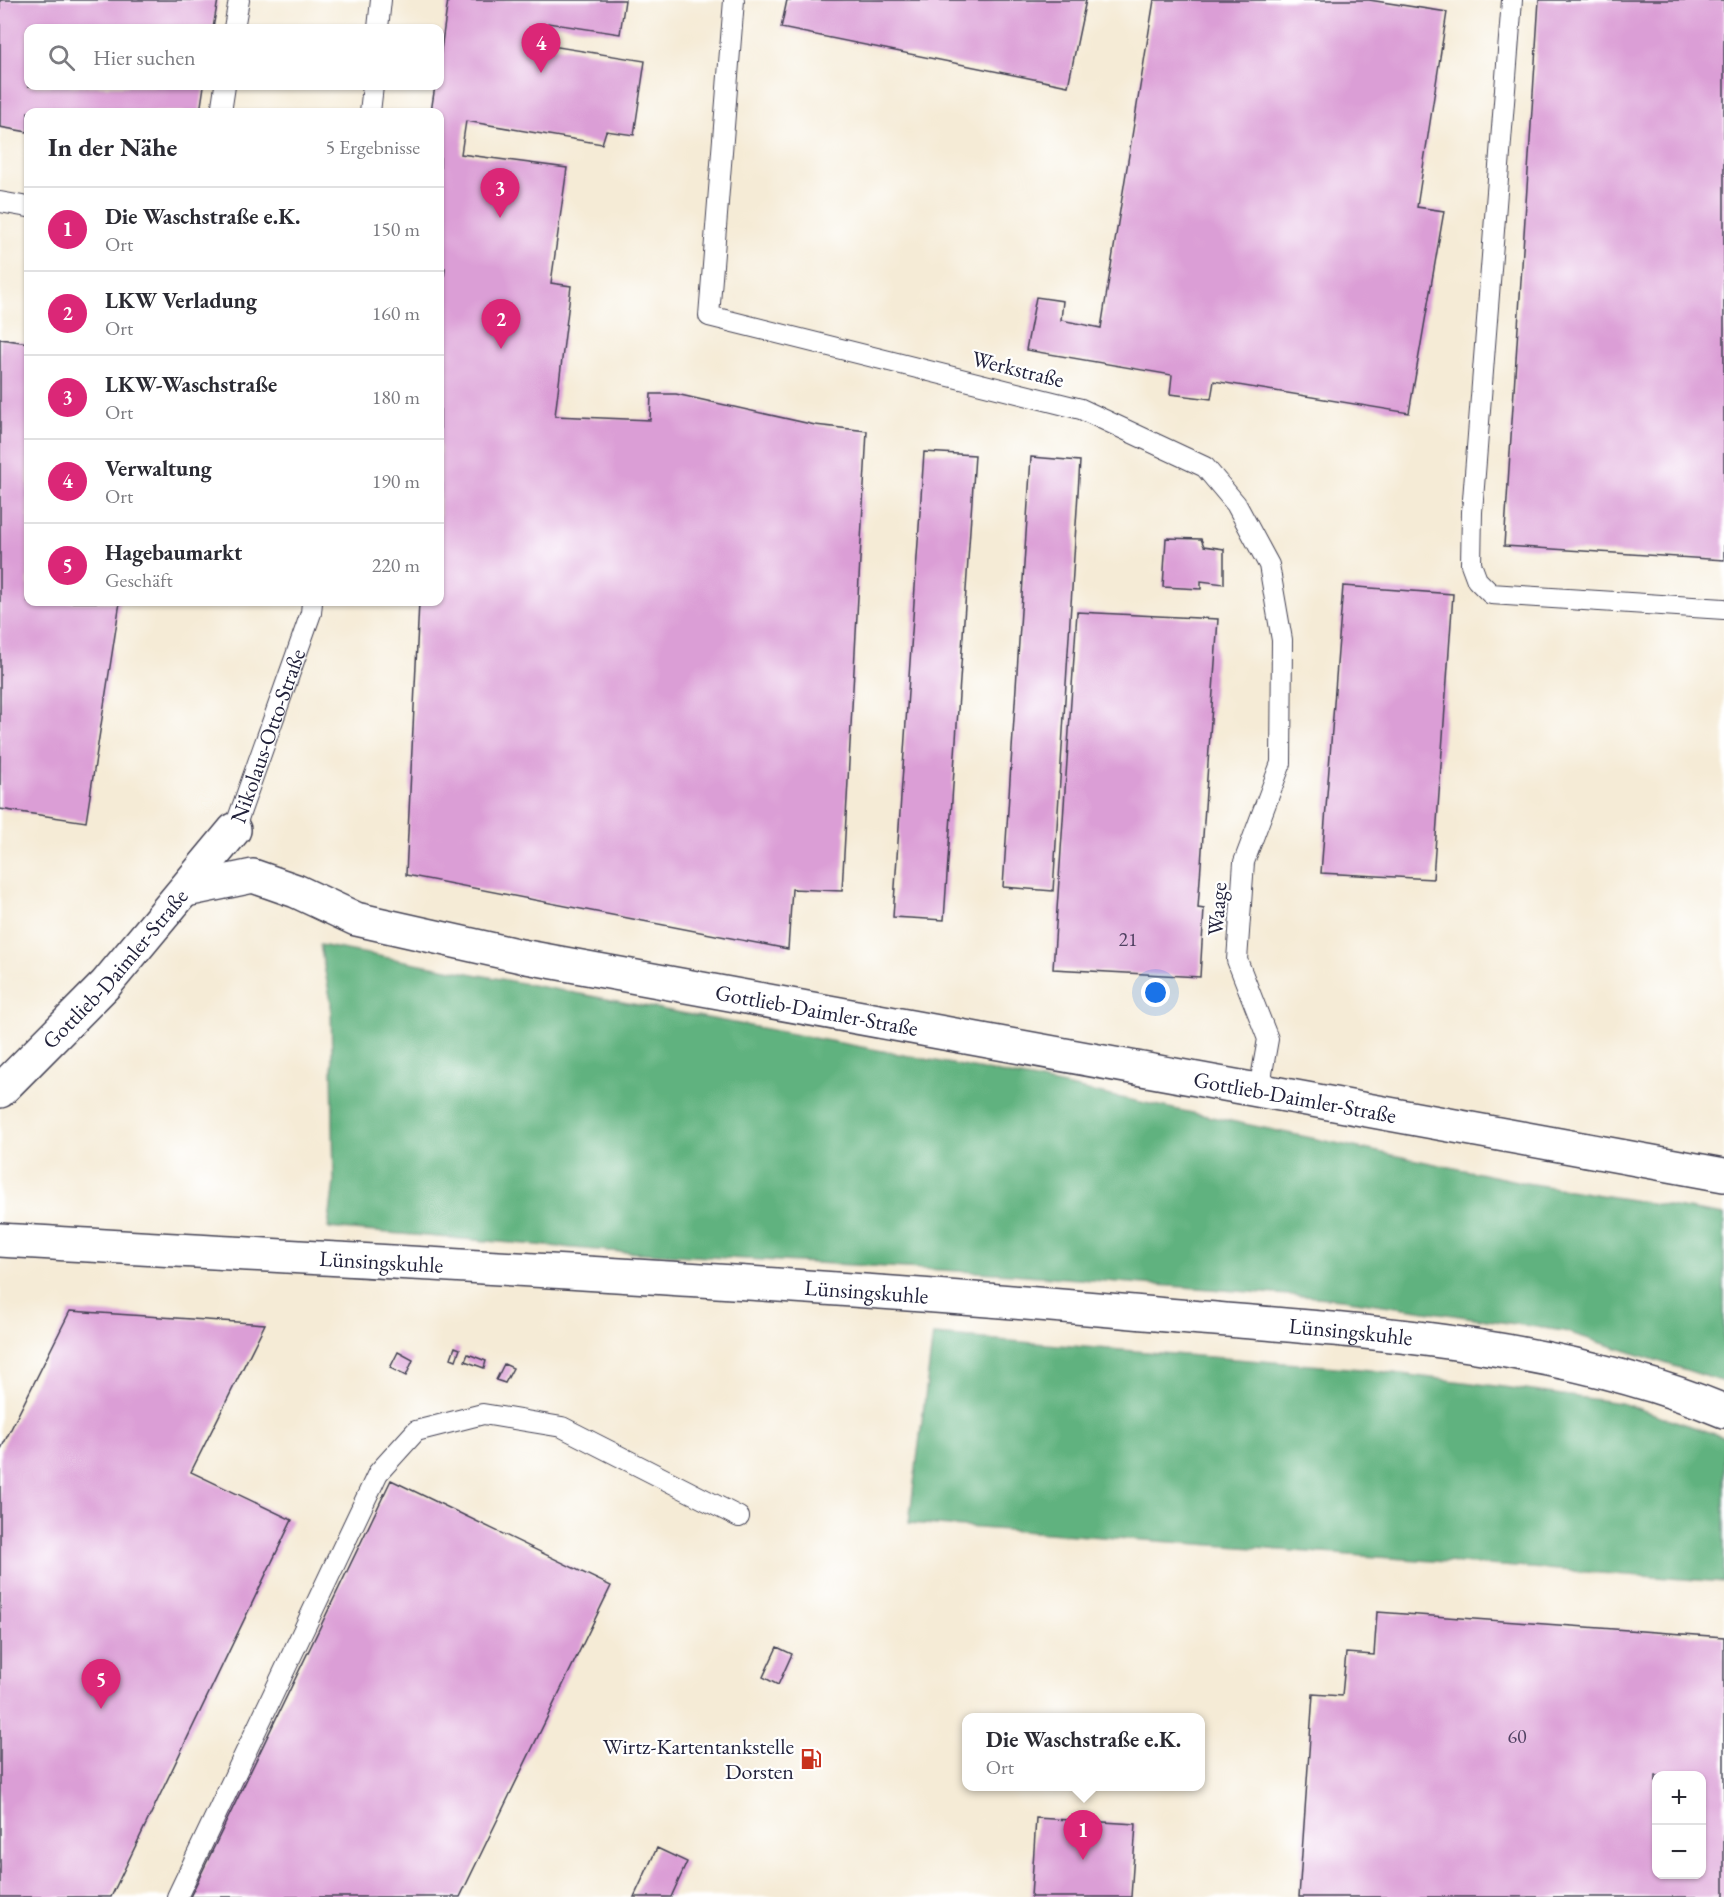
<!DOCTYPE html>
<html lang="de">
<head>
<meta charset="utf-8">
<style>
	:root { --surface:#fff; --page:#f7f7f7; --text:#2b2b33; --muted:#7c7c81; --line:#e1e1e2; --accent:#db2777 }
	body { margin:0; font-family:"EB Garamond",serif; background:var(--page); color:var(--text) }
	.controls { position:absolute; right:18px; bottom:18px; display:grid; overflow:hidden; border-radius:12px; box-shadow:0 2px 4px #0004 }
	.controls button { width:54px; height:54px; display:grid; place-items:center; padding:0; border:0; border-bottom:2px solid var(--line); background:var(--surface); color:var(--text); font:30px sans-serif }
	.you { position:absolute; left:1156px; top:993px; width:21px; height:21px; margin:-15px; border:4px solid #fff; border-radius:50%; background:#1a73e8; box-shadow:0 0 0 9px #1a73e833 }
	.badge { display:grid; place-items:center; width:39px; height:39px; border-radius:50%; background:var(--accent); color:#fff; font-size:20px; font-weight:700 }
	.pin { position:absolute; translate:-50% -50px; filter:drop-shadow(0 2px 3px #0008) }
	.pin::after { content:''; position:absolute; top:32px; width:21px; height:18px; background:inherit; clip-path:polygon(0 0,100% 0,50% 100%) }
	.popup { position:absolute; left:962px; top:1713px; width:243px; height:78px; box-sizing:border-box; display:grid; place-content:center; border-radius:12px; background:var(--surface); filter:drop-shadow(0 2px 4px #0005); font-size:20px; white-space:nowrap; color:var(--muted) }
	.popup b { font-size:22px; color:var(--text) }
	.popup::after { content:''; position:absolute; left:50%; top:100%; margin-left:-12px; border:12px solid transparent; border-top-color:var(--surface) }
	.list { margin:0; padding:0; list-style:none }
	h2 { display:flex; justify-content:space-between; align-items:center; height:78px; margin:0; padding:0 24px; font-size:26px }
	h2 small { font-size:20px; font-weight:400; color:var(--muted) }
	.list li { display:grid; grid-template-columns:39px 1fr auto; gap:18px; align-items:center; box-sizing:border-box; height:84px; padding:0 24px; border-top:2px solid var(--line) }
	.list b { display:block; font-size:22px; white-space:nowrap }
	.list p { margin:0; font-size:20px; white-space:nowrap; color:var(--muted) }
	.list em { font-size:20px; font-style:normal; color:var(--muted) }
	.icon { flex:none; width:33px; height:33px; fill:none; stroke:currentColor; stroke-width:2; stroke-linecap:round; stroke-linejoin:round }
	.map { position:relative; flex:none; width:1724px; height:1897px; overflow:hidden }
	.search { position:absolute; background:var(--surface); box-shadow:0 2px 4px #0004; left:24px; top:24px; width:420px; height:66px; display:flex; align-items:center; gap:15px; box-sizing:border-box; padding:0 21px; border-radius:12px; color:var(--muted); font-size:22px }
	.panel { position:absolute; background:var(--surface); box-shadow:0 2px 4px #0004; left:24px; top:108px; width:420px; height:498px; border-radius:12px }
	.map>svg:first-child { display:block }
	.forest { fill:#61b27f; stroke:#426a5d; stroke-width:1.5 }
	.building { fill:#db9ed6; fill-rule:evenodd }
	.lines { fill:none; stroke-linecap:round; stroke-linejoin:round }
	.service-casing { stroke:#424052; stroke-width:22 }
	.minor-casing { stroke:#424052; stroke-width:36 }
	.service { stroke:#fff; stroke-width:20 }
	.minor { stroke:#fff; stroke-width:33 }
	.labels { text-anchor:middle; dominant-baseline:central; stroke-width:4.5; stroke-linejoin:round; paint-order:stroke }
	.number-label { font-size:20px; fill:#504162 }
	.street-label { font-size:22px; fill:#22223b; stroke:#fff }
	.poi-label { font-size:22px; fill:#22223b; stroke:#fff; text-anchor:end }
</style>
</head>
<body>
<div class="map">
<svg width="1724" height="1897" viewBox="0 0 1724 1897">
	<rect width="100%" height="100%" fill="#fff"/>
	<filter id="ink" filterUnits="userSpaceOnUse"><feTurbulence type="fractalNoise" baseFrequency=".0167" numOctaves="2"/><feDisplacementMap in="SourceGraphic" scale="12" xChannelSelector="R" yChannelSelector="G"/><feConvolveMatrix kernelMatrix="1 2 1 2 8 2 1 2 1" color-interpolation-filters="sRGB"/></filter>
	<filter id="wash" filterUnits="userSpaceOnUse"><feTurbulence type="fractalNoise" baseFrequency=".008" numOctaves="4" result="noise"/><feDisplacementMap in="SourceGraphic" scale="24" xChannelSelector="R" yChannelSelector="G"/><feGaussianBlur stdDeviation="1.35" result="paint"/><feColorMatrix in="noise" values="0 0 0 0 0 0 0 0 0 0 0 0 0 0 0 0 0 1.4 0 .05"/><feComposite in="paint" operator="in"/></filter>
	<g filter="url(#wash)">
		<rect width="100%" height="100%" fill="#f5ebd6"/>
		<path class="forest" d="M320,945L1031,1079L1526,1183L1724,1215V1382L1564,1331L1342,1299L1012,1274L622,1252L328,1228L334,1183L331,1002Z
			M933,1335L1361,1369L1503,1387L1621,1403L1724,1437V1582L909,1523Z"/>
		<g id="blocks">
			<path class="building" d="M0,0H218L213,28H28V86H204L200,112H28V132L0,127Z
				M448,0H625L620,34L548,23L545,45L645,61L634,135L606,131L602,144L466,121L461,154L567,168L551,283L571,286L555,416L650,420L651,394H676L815,425L867,431L842,891L792,889L788,949L406,875L419,602H440V318L445,268H440V112H431L435,86H440V57Z
				M787,0H1086L1068,86L781,28Z
				M1154,0H1369L1447,12L1417,207L1444,211L1409,413L1214,381L1211,399L1170,394L1172,375L1026,350L1036,297L1063,301L1061,320L1101,328Z
				M1539,0H1724V560L1504,546Z
				M0,339L28,343V602H120L86,822L0,809Z
				M924,452L975,455L944,920L893,917Z
				M1031,457L1080,461L1053,891L1003,887Z
				M1166,538L1201,539L1204,546L1224,549V584L1201,581V589L1163,587Z
				M1343,586L1453,594L1433,879L1321,873Z
				M1077,612L1218,619L1198,908L1204,909L1200,977L1053,969Z
				M70,1311L265,1324L191,1472L292,1520L111,1897H0V1451Z
				M455,1347L460,1349L456,1360L451,1358Z
				M398,1352L413,1360L406,1376L390,1368Z
				M468,1354L486,1361L484,1368L465,1361Z
				M504,1364L513,1368L505,1383L496,1380Z
				M391,1480L611,1586L460,1897H190Z
				M1377,1612L1724,1637V1897H1299L1313,1694L1342,1696L1346,1653L1374,1655ZM1656,1776H1702V1874H1656Z
				M777,1647L792,1654L778,1685L763,1677Z
				M1036,1818L1136,1824L1131,1897H1031Z
				M657,1848L687,1862L671,1897H634Z"/>
		</g>
	</g>
	<g filter="url(#ink)">
		<use href="#blocks" fill-opacity="0" stroke="#424052" stroke-width="1.5"/>
		<g class="lines">
			<defs>
				<g id="service">
					<path d="M734,0L709,316L1081,409L1205,467L1236,504L1269,565L1282,640L1281,763L1244,862L1237,960L1268,1039L1259,1090"/>
					<path d="M1512,0L1472,512L1471,564L1477,580L1491,594L1724,609"/>
					<path d="M234,28L239,0"/>
					<path d="M378,28L381,0"/>
					<path d="M221,112L225,86"/>
					<path d="M370,112L373,86"/>
					<path d="M0,202L28,207"/>
					<path id="s1" d="M234,830L311,613L312,602"/>
					<path d="M177,1897L378,1473L416,1431L483,1414L562,1427L739,1517"/>
				</g>
				<g id="minor">
					<path id="s2" d="M186,890L253,876L296,891L356,919L521,956L1724,1175"/>
					<path id="s3" d="M0,1091L106,984L234,830"/>
					<path id="s4" d="M0,1240C378,1262 756,1279 1133,1312C1327,1330 1543,1336 1724,1411"/>
				</g>
			</defs>
			<use href="#service" class="service-casing"/>
			<use href="#minor" class="minor-casing"/>
			<use href="#service" class="service"/>
			<use href="#minor" class="minor"/>
		</g>
	</g>
	<defs>
		<symbol id="fuel-bare" viewBox="-9 -9 18 18"><path d="M-5.5-6h7V0h2V4h1.3V-2.5L3-4.5l.8-.8L6-3V5H2.5V1h-1V6h-7ZM-4.2-4.7v3.2H.2V-4.7Z" fill="#c8321e" stroke="#fff" stroke-width="2.5" paint-order="stroke"/></symbol>
	</defs>
	<g fill-rule="evenodd">
		<use href="#fuel-bare" x="796" y="1744" width="30" height="30"/>
	</g>
	<g class="labels">
		<g class="number-label">
			<text x="1128" y="939">21</text>
			<text x="1517" y="1736">60</text>
		</g>
		<g class="street-label">
			<text transform="translate(1018 369) rotate(14)">Werkstraße</text>
			<text stroke="none"><textPath href="#s1" startOffset="100">Nikolaus-Otto-Straße</textPath></text>
			<text transform="translate(1217 909) rotate(-86)">Waage</text>
			<text stroke="none"><textPath href="#s3" startOffset="168">Gottlieb-Daimler-Straße</textPath></text>
			<text stroke="none"><textPath href="#s2" startOffset="650">Gottlieb-Daimler-Straße</textPath></text>
			<text stroke="none"><textPath href="#s2" startOffset="1136">Gottlieb-Daimler-Straße</textPath></text>
			<text stroke="none"><textPath href="#s4" startOffset="382">Lünsingskuhle</textPath></text>
			<text stroke="none"><textPath href="#s4" startOffset="868">Lünsingskuhle</textPath></text>
			<text stroke="none"><textPath href="#s4" startOffset="1354">Lünsingskuhle</textPath></text>
		</g>
		<g class="poi-label">
			<text x="794" y="1746">Wirtz-Kartentankstelle<tspan x="794" dy="25">Dorsten</tspan></text>
		</g>
	</g>
</svg>
<div class="controls">
<button>+</button>
<button>−</button>
</div>
<div class="you"></div>
<div class="pin badge" style="left:1083px;top:1860px">1</div>
<div class="popup"><b>Die Waschstraße e.K.</b>Ort</div>
<div class="pin badge" style="left:501px;top:349px">2</div>
<div class="pin badge" style="left:500px;top:218px">3</div>
<div class="pin badge" style="left:541px;top:73px">4</div>
<div class="pin badge" style="left:101px;top:1709px">5</div>
<div class="search"><svg class="icon" aria-label="search" viewBox="0 0 24 24"><circle cx="10" cy="10" r="6"/><path d="M15 15l6 6"/></svg>Hier suchen</div>
<section class="panel">
<h2>In der Nähe<small>5 Ergebnisse</small></h2>
<ul class="list">
<li><span class="badge">1</span><div><b>Die Waschstraße e.K.</b><p>Ort</p></div><em>150 m</em></li>
<li><span class="badge">2</span><div><b>LKW Verladung</b><p>Ort</p></div><em>160 m</em></li>
<li><span class="badge">3</span><div><b>LKW-Waschstraße</b><p>Ort</p></div><em>180 m</em></li>
<li><span class="badge">4</span><div><b>Verwaltung</b><p>Ort</p></div><em>190 m</em></li>
<li><span class="badge">5</span><div><b>Hagebaumarkt</b><p>Geschäft</p></div><em>220 m</em></li>
</ul>
</section>
</div>
</body>
</html>
